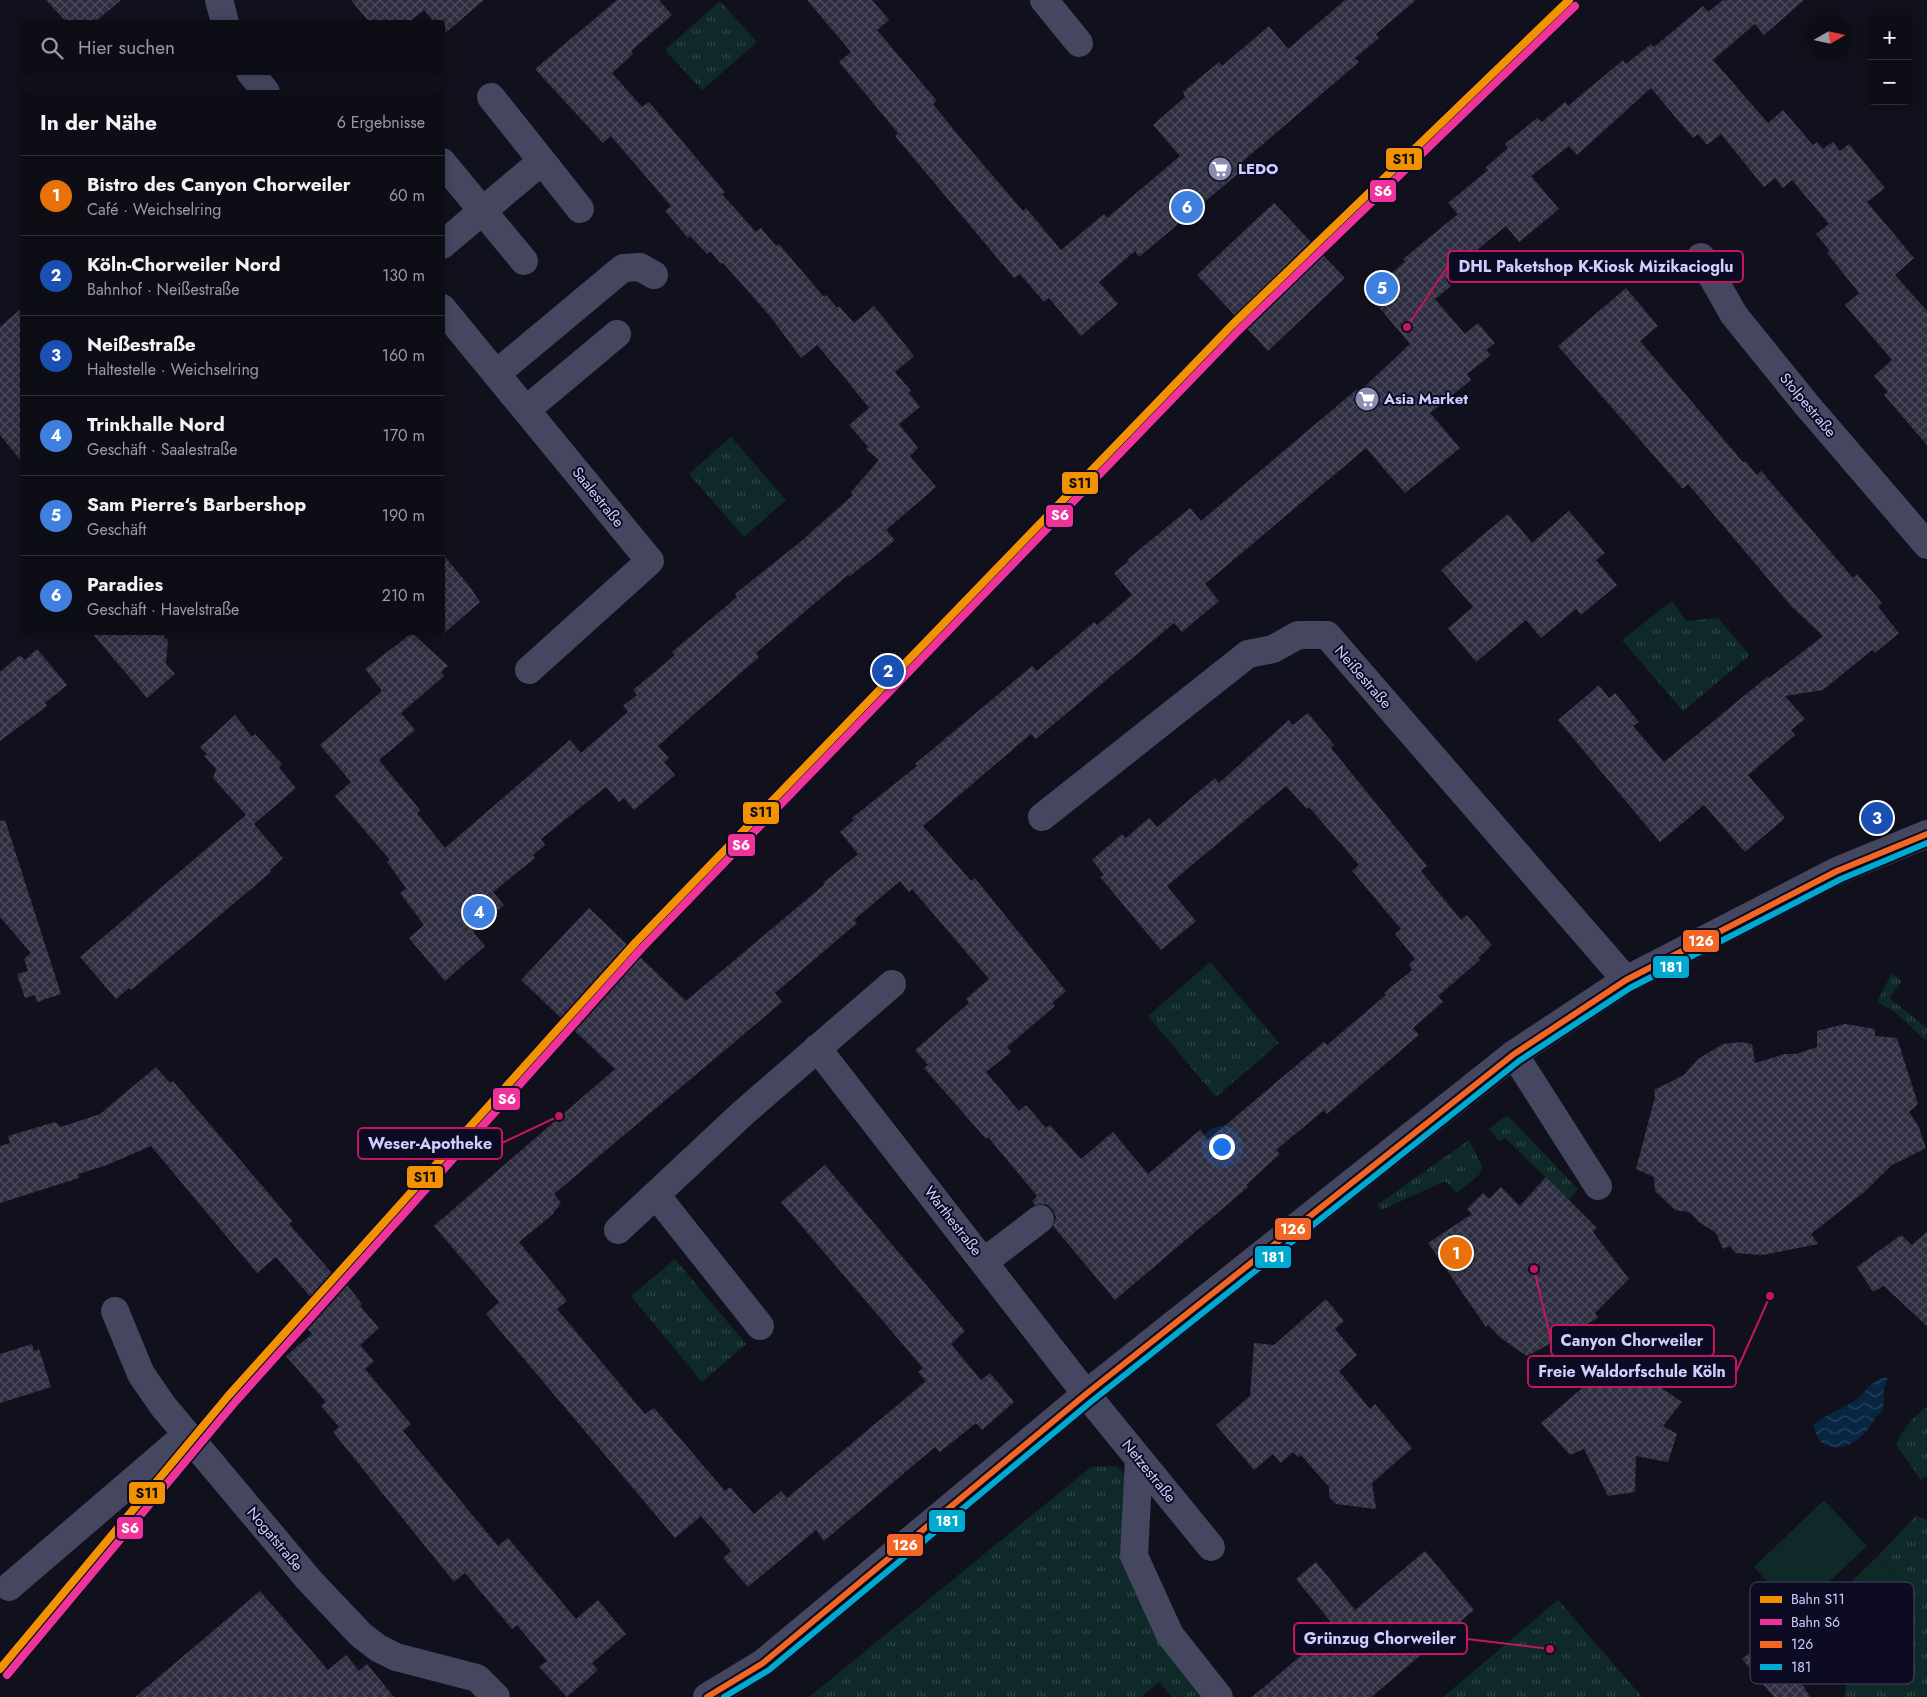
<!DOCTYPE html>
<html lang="de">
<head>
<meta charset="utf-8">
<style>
	:root { --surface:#0d0d16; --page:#16161f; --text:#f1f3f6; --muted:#9a9ca1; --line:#2d2d35; --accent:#1a73e8 }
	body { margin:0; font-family:Jost,sans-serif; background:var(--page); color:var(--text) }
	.controls { position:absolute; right:15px; top:15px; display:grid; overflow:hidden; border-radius:5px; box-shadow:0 2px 12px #0003 }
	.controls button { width:45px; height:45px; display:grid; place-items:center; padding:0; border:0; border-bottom:1px solid var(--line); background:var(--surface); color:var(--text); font:25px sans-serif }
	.compass { position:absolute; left:1807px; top:15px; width:45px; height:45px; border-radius:50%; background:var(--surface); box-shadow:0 2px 12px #0003; rotate:81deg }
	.you { position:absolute; left:1221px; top:1146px; width:18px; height:18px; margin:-12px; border:4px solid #fff; border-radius:50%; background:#1a73e8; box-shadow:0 0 0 8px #1a73e833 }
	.badge { display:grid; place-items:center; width:32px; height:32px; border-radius:50%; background:var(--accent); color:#fff; font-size:16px; font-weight:700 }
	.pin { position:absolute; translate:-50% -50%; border:2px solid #fff; box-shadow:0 1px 5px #0006 }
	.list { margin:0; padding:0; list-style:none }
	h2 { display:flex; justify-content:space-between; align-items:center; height:65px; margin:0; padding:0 20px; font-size:21px }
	h2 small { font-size:16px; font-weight:400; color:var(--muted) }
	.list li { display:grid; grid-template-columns:32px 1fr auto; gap:15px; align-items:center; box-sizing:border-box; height:80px; padding:0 20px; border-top:1px solid var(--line) }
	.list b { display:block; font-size:19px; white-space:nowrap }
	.list p { margin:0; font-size:16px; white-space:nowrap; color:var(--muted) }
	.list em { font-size:16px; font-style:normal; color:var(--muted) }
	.icon { flex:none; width:28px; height:28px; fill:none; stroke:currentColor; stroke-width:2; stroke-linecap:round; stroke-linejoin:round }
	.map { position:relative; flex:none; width:1927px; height:1697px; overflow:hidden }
	.search { position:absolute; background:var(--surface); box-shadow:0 2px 12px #0003; left:20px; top:20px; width:425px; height:55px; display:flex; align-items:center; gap:12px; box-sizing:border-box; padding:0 18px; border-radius:5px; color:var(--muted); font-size:19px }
	.panel { position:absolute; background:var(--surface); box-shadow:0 2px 12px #0003; left:20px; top:90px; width:425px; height:545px; border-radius:5px }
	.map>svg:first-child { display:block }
	.grass { fill:url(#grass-tufts) }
	.pitch { fill:#0e2927 }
	.water { fill:url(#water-waves) }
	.building { fill:url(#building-cross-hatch) }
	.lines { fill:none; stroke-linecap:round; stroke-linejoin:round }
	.minor { stroke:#44475f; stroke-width:28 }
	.bus-1-casing { stroke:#0c0b23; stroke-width:10 }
	.bus-2-casing { stroke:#0c0b23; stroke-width:10 }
	.bus-1 { stroke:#f26522; stroke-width:6 }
	.bus-2 { stroke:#00a9ce; stroke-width:6 }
	.rail-1-casing { stroke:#0c0b23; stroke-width:11 }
	.rail-2-casing { stroke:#0c0b23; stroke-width:11 }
	.rail-1 { stroke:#f39200; stroke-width:8 }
	.rail-2 { stroke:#f0339a; stroke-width:8 }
	.labels { text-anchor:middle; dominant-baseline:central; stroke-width:4; stroke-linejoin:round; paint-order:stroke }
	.poi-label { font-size:15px; font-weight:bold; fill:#cdcfff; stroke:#0c0b23; text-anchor:start }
	.street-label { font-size:15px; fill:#cdcfff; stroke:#0c0b23 }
	.key { fill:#0c0b23; stroke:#464665; stroke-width:1 }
	.key-label { font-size:14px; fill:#cdcfff }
	.leader { fill:none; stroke:#c2185b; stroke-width:2 }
	.callout-dot { fill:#c2185b; stroke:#0c0b23; stroke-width:2 }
	.callout { fill:#0c0b23; stroke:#c2185b; stroke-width:2 }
	.callout-label { font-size:16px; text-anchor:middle; font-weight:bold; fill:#cdcfff }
	.line-badge { stroke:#0c0b23; stroke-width:2 }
	.badge-label { font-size:14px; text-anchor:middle; font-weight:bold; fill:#fff }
	.pale-badge-label { font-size:14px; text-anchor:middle; font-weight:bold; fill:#111 }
</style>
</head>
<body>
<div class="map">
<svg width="1927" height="1697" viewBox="0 0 1927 1697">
	<defs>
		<pattern id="grass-tufts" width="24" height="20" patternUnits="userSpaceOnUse" patternTransform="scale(1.25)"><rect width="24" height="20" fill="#0e2927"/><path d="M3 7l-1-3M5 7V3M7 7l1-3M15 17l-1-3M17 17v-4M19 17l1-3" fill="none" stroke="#304747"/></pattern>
		<pattern id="water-waves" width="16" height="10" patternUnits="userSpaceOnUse" patternTransform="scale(1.25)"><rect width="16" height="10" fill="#082542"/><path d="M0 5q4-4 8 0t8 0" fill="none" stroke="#2b445e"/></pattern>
		<pattern id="building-cross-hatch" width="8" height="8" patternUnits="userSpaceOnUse" patternTransform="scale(1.25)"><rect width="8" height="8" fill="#2f2e40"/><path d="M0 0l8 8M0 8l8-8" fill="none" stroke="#4c4b5d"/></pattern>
	</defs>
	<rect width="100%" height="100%" fill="#11111d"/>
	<path class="grass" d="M720,1L757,42L702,90L665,50Z
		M731,437L786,500L744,537L689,474Z
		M1672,601L1686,621L1718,618L1750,655L1683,711L1622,640Z
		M1210,962L1279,1043L1216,1097L1148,1016Z
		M1892,973L1902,981L1889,998L1927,1028L1926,1041L1895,1012L1877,1002Z
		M1507,1115L1578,1189L1569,1200L1505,1138L1499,1141L1489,1129Z
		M1469,1140L1482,1166L1480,1174L1457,1193L1445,1181L1381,1210L1377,1205Z
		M675,1259L746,1344L702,1382L631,1296Z
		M1927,1407V1476L1921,1480L1896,1445C1903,1429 1912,1417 1927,1407Z
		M1116,1466L1131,1480L1134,1556L1219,1697H1172L1159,1682L1141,1697H809L1091,1467Z
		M1916,1516L1927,1520V1697H1845L1846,1678L1923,1604L1877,1557Z
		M1558,1600L1642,1697H1443Z"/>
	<path class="pitch" d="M1824,1500L1867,1546L1796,1613L1754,1567Z
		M1877,1557L1923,1604L1846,1678L1801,1630Z"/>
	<path class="water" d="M1883,1377L1888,1378L1884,1388L1883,1411C1874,1417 1872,1425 1866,1432C1856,1444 1835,1454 1821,1442C1817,1439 1815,1430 1813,1425C1825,1415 1840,1410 1854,1401C1867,1393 1866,1385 1883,1377Z"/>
	<path class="building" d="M46,0H121L95,22H66Z
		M351,0H484L444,34L442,22H434L424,10L409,22H369Z
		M617,0H659L672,15L631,51L633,54L612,73L642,107L649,102L725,192L722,194L756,232L761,228L776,246L779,244L824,297L826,295L837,308L839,306L854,323L874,306L914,356L895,372L911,391L908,392L920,407L899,424L918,448L910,456L936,487L886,530L895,540L850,576L848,575L756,653L759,657L658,746L669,758L664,762L675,775L634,810L624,798L619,802L606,787L541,839L545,845L533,855L535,858L493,892L504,905L473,932L485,946L445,981L409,938L424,925L400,893L406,888L387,862L390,860L335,796L351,782L320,745L382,691L365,669L412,633L448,666L441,672L444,676L401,713L415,730L379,760L420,810L417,813L445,848L570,740L581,753L628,712L623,706L637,695L633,690L675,655L672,652L737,597L735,594L799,543L853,495L851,492L879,460L866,449L868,447L849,425L869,408L840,372L817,345L801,358L770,316L723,263L721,264L710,251L707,254L690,236L688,238L665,211L671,206L611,136L603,143L535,69Z
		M807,0H872L889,20L877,30L937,101L933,104L963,141L1023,211L1026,208L1061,250L1104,214L1107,218L1180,156L1153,125L1185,97L1183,92L1219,62L1222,66L1269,26L1288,49L1345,0H1416L1376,34L1379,38L1355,58L1359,62L1242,162L1246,167L1139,257L1135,251L1099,282L1118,304L1081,336L1049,298L1044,302L1020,274L1014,278L895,136L898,133L839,62L851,52Z
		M1723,0H1804L1764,35L1755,24L1713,60L1768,123L1783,110L1813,145L1817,142L1823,149L1833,142L1840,151L1849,144L1885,188L1867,202L1914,258L1895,275L1927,311V445L1884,395L1888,392L1874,376L1892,360L1845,305L1859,293L1827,253L1830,251L1816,234L1829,224L1792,180L1783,188L1775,178L1764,187L1721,134L1707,145L1698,134L1693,138L1651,88L1577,155L1569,146L1531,176L1559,209L1519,242L1506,226L1459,265L1461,267L1446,280L1451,286L1435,299L1465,334L1478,323L1495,343L1486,350L1491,355L1467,374L1471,380L1430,413L1460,448L1405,493L1366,448L1205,584L1219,601L1182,632L1174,623L1036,739L1031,734L923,826L971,881L975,878L1066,991L1052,1003L1055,1006L1007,1047L1011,1052L986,1072L1019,1111L1026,1105L1046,1128L1050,1125L1081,1159L1113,1132L1148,1174L1200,1130L1208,1140L1324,1042L1327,1045L1386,995L1384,993L1412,970L1409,964L1415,959L1395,934L1401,929L1352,871L1359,865L1309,807L1307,809L1286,786L1167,886L1196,921L1161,950L1100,877L1104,875L1092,860L1122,834L1126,838L1149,818L1157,827L1215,778L1219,783L1289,720L1293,725L1308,713L1334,745L1331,748L1427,866L1421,871L1461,920L1467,915L1492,945L1478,958L1480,960L1438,996L1443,1002L1413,1028L1419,1035L1327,1114L1324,1110L1276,1150L1280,1154L1246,1185L1248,1187L1115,1300L1053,1226L1056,1217L1052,1209L1046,1204L1035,1205L1032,1201L1037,1196L988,1137L986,1139L924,1068L928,1065L915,1050L969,1003L966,999L989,979L912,889L909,892L900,881L854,920L857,923L775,993L782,1002L554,1194L561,1203L552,1215L519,1242L567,1301L557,1309L645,1414L654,1408L725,1491L730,1487L754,1514L781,1491L787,1498L926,1381L918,1372L923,1368L781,1202L825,1165L965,1331L951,1344L981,1380L990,1373L1014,1402L982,1430L976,1423L940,1452L935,1447L824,1541L816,1530L748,1587L723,1558L731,1551L701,1516L675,1538L486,1314L499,1302L434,1226L615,1069L521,980L589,908L686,1001L825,884L823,883L858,854L840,832L854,820L852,818L917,766L915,764L1032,666L1037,671L1094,622L1097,625L1132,595L1114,573L1129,561L1127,560L1190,508L1201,521L1357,389L1360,391L1410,344L1367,293L1405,262L1403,259L1458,214L1448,203L1488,170L1485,168L1508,148L1505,144L1537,118L1542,122L1565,102L1568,106L1623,60L1626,64L1651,44L1654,47L1703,6L1708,12Z
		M1274,203L1345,278L1268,351L1197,275Z
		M1626,288L1658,326L1640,341L1743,462L1745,461L1757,475L1761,471L1853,578L1857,574L1882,603L1878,607L1899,633L1875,653L1872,650L1823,690L1785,696L1805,719L1791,730L1795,735L1748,775L1785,818L1745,852L1704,805L1660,842L1558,720L1599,685L1609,698L1615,693L1639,722L1633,726L1664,762L1756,686L1767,677L1769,678L1823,636L1791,606L1688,484L1683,489L1558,346Z
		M22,308V462L0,435V327Z
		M1569,511L1605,553L1596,560L1617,585L1581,615L1576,609L1541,638L1526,620L1476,662L1448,628L1473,607L1441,570L1508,514L1532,543Z
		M442,553L470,587L480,602L442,635Z
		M91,632H165L164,638L168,639L166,664L175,674L147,698Z
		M37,649L67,685L45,703L47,706L0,741V672L20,655L25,660Z
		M235,715L252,737L255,734L282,764L279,768L296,788L254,824L283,858L270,870L271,872L149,975L131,990L129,988L116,999L80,957L246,815L213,778L216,769L204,756L207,754L200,747Z
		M5,820L61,994L37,1002L35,995L25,998L17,974L28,971L24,959L31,953L0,917V821Z
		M1845,1024L1875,1029V1036L1897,1038L1918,1104L1909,1112L1918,1125L1926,1148L1892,1165L1864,1192L1811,1234L1818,1244L1763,1255L1735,1253L1730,1246L1723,1249L1716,1233L1699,1222L1689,1212L1675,1210L1655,1191L1654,1177L1636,1169L1655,1097L1654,1090L1684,1075L1698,1059L1723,1044L1741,1042L1752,1044L1755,1063L1785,1054H1796L1817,1047V1031Z
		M156,1067L170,1083L173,1081L292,1221L289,1224L337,1279L340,1276L362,1304L360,1306L379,1328L360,1345L374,1361L365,1369L411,1424L403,1431L498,1546L508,1538L576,1619L598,1600L626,1634L592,1663L598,1670L567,1697L539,1667L547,1661L517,1625L512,1629L465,1573L454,1582L333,1432L339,1427L321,1406L326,1402L286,1356L312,1334L303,1324L321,1309L276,1257L257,1273L151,1146L107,1165L78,1174L79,1178L0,1203V1146L10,1143L8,1136L55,1122L61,1127L100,1114Z
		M1546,1177L1597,1228L1593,1232L1629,1279L1595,1313L1598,1318L1527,1356L1502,1339L1488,1325L1486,1327L1428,1243L1472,1214L1467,1209L1483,1193L1489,1199L1501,1187L1520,1206Z
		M1927,1232V1326L1884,1286L1873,1292L1857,1267L1901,1235L1912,1245Z
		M1326,1299L1344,1321L1335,1329L1357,1355L1339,1371L1370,1409L1375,1404L1412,1448L1372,1483L1376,1509L1336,1504L1329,1497V1487L1301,1455L1298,1457L1293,1452L1281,1463L1273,1454L1254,1470L1216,1425L1250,1396L1254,1343L1274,1345Z
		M1637,1342L1654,1354L1644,1376L1682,1402L1663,1426L1677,1434L1668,1462L1636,1456L1635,1492L1608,1496L1584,1449L1570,1455L1541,1423Z
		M32,1344L34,1351L39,1349L51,1387L0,1403V1354Z
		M1425,1551L1474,1610L1376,1693L1372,1697H1252L1335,1627L1296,1579L1316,1562L1355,1610Z
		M260,1591L328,1670L346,1655L359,1671L367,1664L394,1697H135Z
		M1765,1640L1777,1647L1787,1641L1809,1676L1801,1682L1810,1697H1774L1742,1659Z"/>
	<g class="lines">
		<path class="minor" d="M219,0L225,22
			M1044,0L1079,43
			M250,72L266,92
			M491,97L542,161
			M442,162L524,261
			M442,245L542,161L580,209
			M1701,257L1734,315L1806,404L1927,545
			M442,308L650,561L529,670
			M496,374L623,268L640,267L654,275
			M526,410L617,334
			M1042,817L1248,654L1273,649L1298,635H1327L1626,980
			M817,1048L1086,1394L1211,1547
			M1514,1054L1598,1186
			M656,1195L760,1326
			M618,1230L743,1113L892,984
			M985,1261L1040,1219
			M115,1311L141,1374L163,1406L309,1580L361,1635L378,1648L396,1657L477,1678L496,1697
			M1139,1459L1134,1556L1170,1635L1219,1697
			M9,1587L186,1435
			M707,1697L763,1663L1086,1394L1514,1054L1626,980L1837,871L1927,834"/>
		<defs>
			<path id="bus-1" d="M707,1697L763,1663L1086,1394L1514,1054L1626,980L1837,871L1927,834"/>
			<path id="bus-2" d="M724,1697L769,1670L1092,1401L1519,1061L1630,988L1841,879L1927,843"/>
		</defs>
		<use href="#bus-1" class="bus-1-casing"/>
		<use href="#bus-2" class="bus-2-casing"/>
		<use href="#bus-1" class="bus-1"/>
		<use href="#bus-2" class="bus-2"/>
		<defs>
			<path id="rail-1" d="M0,1669L229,1395L636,942L1232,325L1569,0"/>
			<path id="rail-2" d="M7,1675L236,1401L642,948L1238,331L1575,6"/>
		</defs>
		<use href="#rail-1" class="rail-1-casing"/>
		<use href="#rail-2" class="rail-2-casing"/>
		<use href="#rail-1" class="rail-1"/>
		<use href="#rail-2" class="rail-2"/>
	</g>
	<defs>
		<symbol id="supermarket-disc" viewBox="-11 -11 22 22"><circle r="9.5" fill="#8b8cb0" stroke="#0c0b23"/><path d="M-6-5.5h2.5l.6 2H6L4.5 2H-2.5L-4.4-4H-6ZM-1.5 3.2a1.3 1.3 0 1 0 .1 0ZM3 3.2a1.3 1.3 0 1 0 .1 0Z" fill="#fff"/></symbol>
	</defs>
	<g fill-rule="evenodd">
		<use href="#supermarket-disc" x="1206" y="155" width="28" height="28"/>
		<use href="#supermarket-disc" x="1353" y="385" width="28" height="28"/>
	</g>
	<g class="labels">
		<g class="poi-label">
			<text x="1238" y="169">LEDO</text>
			<text x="1384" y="399">Asia Market</text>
		</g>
		<g class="street-label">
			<text transform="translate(1808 405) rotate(50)">Stolpestraße</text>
			<text transform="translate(598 497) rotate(51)">Saalestraße</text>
			<text transform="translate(1363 677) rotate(49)">Neißestraße</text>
			<text transform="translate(953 1221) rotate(52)">Warthestraße</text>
			<text transform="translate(1149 1471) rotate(51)">Netzestraße</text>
			<text transform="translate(275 1539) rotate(50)">Nogatstraße</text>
		</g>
	</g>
	<rect x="1750" y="1582" width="164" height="102" rx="8" class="key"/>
	<rect x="1760" y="1596" width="22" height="7" fill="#f39200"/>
	<rect x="1760" y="1619" width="22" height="6" fill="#f0339a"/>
	<rect x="1760" y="1641" width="22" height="7" fill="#f26522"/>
	<rect x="1760" y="1664" width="22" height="6" fill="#00a9ce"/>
	<g class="key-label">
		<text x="1791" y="1604">Bahn S11</text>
		<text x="1791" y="1627">Bahn S6</text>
		<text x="1791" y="1649">126</text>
		<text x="1791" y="1672">181</text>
	</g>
	<path class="leader" d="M1407 327L1448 266M559 1116L502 1143M1534 1269L1551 1340M1770 1296L1736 1372M1550 1649L1467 1639"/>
	<g class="callout-dot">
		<circle cx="1407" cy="327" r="5"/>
		<circle cx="559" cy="1116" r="5"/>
		<circle cx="1534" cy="1269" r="5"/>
		<circle cx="1770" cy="1296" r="5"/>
		<circle cx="1550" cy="1649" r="5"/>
	</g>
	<g class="callout">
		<rect x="1448" y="251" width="295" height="31" rx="5"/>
		<rect x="358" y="1128" width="144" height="31" rx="5"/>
		<rect x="1551" y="1325" width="163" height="31" rx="5"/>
		<rect x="1528" y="1356" width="208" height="31" rx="5"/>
		<rect x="1294" y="1623" width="173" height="31" rx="5"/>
	</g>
	<g class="callout-label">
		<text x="1596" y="272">DHL Paketshop K-Kiosk Mizikacioglu</text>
		<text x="430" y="1149">Weser-Apotheke</text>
		<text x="1632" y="1346">Canyon Chorweiler</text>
		<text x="1632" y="1377">Freie Waldorfschule Köln</text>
		<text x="1380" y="1644">Grünzug Chorweiler</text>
	</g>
	<g class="line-badge">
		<rect x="1385" y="147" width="38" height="24" rx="5" fill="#f39200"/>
		<rect x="1369" y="179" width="28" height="24" rx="5" fill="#f0339a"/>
		<rect x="1061" y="471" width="38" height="24" rx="5" fill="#f39200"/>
		<rect x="1045" y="504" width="29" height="24" rx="5" fill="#f0339a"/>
		<rect x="742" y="801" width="38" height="24" rx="5" fill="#f39200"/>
		<rect x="727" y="833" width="29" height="24" rx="5" fill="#f0339a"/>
		<rect x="1682" y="929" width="38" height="24" rx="5" fill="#f26522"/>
		<rect x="1652" y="955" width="38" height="24" rx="5" fill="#00a9ce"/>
		<rect x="492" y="1087" width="29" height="24" rx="5" fill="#f0339a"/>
		<rect x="406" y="1165" width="38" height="24" rx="5" fill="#f39200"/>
		<rect x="1274" y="1217" width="38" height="24" rx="5" fill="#f26522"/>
		<rect x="1254" y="1245" width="38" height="24" rx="5" fill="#00a9ce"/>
		<rect x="128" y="1481" width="38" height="24" rx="5" fill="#f39200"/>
		<rect x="928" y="1509" width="38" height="24" rx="5" fill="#00a9ce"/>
		<rect x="116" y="1516" width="28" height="24" rx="5" fill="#f0339a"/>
		<rect x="886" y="1533" width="38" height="24" rx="5" fill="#f26522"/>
	</g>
	<g class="badge-label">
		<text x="1383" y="196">S6</text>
		<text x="1060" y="520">S6</text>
		<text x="741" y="850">S6</text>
		<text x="1701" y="946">126</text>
		<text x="1671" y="972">181</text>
		<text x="507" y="1104">S6</text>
		<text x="1293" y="1234">126</text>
		<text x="1273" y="1262">181</text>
		<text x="947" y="1526">181</text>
		<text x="130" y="1533">S6</text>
		<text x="905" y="1550">126</text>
	</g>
	<g class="pale-badge-label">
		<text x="1404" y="164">S11</text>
		<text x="1080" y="488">S11</text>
		<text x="761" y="817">S11</text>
		<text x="425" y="1182">S11</text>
		<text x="147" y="1498">S11</text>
	</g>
</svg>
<div class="controls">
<button>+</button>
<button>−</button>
</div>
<svg class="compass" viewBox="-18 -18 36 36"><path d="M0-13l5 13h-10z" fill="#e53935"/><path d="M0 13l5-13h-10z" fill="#9a9ca1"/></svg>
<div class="you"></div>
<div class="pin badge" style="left:1456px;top:1253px;background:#e8710a">1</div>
<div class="pin badge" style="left:888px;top:671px;background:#1a4fb4">2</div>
<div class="pin badge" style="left:1877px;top:818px;background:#1a4fb4">3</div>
<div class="pin badge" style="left:479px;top:912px;background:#3f7fe0">4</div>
<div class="pin badge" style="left:1382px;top:288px;background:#3f7fe0">5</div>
<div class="pin badge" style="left:1187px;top:207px;background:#3f7fe0">6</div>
<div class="search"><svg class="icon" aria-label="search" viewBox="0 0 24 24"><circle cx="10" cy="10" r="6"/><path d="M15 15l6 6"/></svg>Hier suchen</div>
<section class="panel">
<h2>In der Nähe<small>6 Ergebnisse</small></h2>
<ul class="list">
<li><span class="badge" style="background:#e8710a">1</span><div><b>Bistro des Canyon Chorweiler</b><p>Café · Weichselring</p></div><em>60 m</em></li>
<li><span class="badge" style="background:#1a4fb4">2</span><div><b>Köln-Chorweiler Nord</b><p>Bahnhof · Neißestraße</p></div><em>130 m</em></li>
<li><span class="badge" style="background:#1a4fb4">3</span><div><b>Neißestraße</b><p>Haltestelle · Weichselring</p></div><em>160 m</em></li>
<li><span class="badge" style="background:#3f7fe0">4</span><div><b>Trinkhalle Nord</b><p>Geschäft · Saalestraße</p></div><em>170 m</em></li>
<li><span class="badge" style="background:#3f7fe0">5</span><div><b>Sam Pierre‘s Barbershop</b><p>Geschäft</p></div><em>190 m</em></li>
<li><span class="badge" style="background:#3f7fe0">6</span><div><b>Paradies</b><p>Geschäft · Havelstraße</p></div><em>210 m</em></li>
</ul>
</section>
</div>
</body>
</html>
